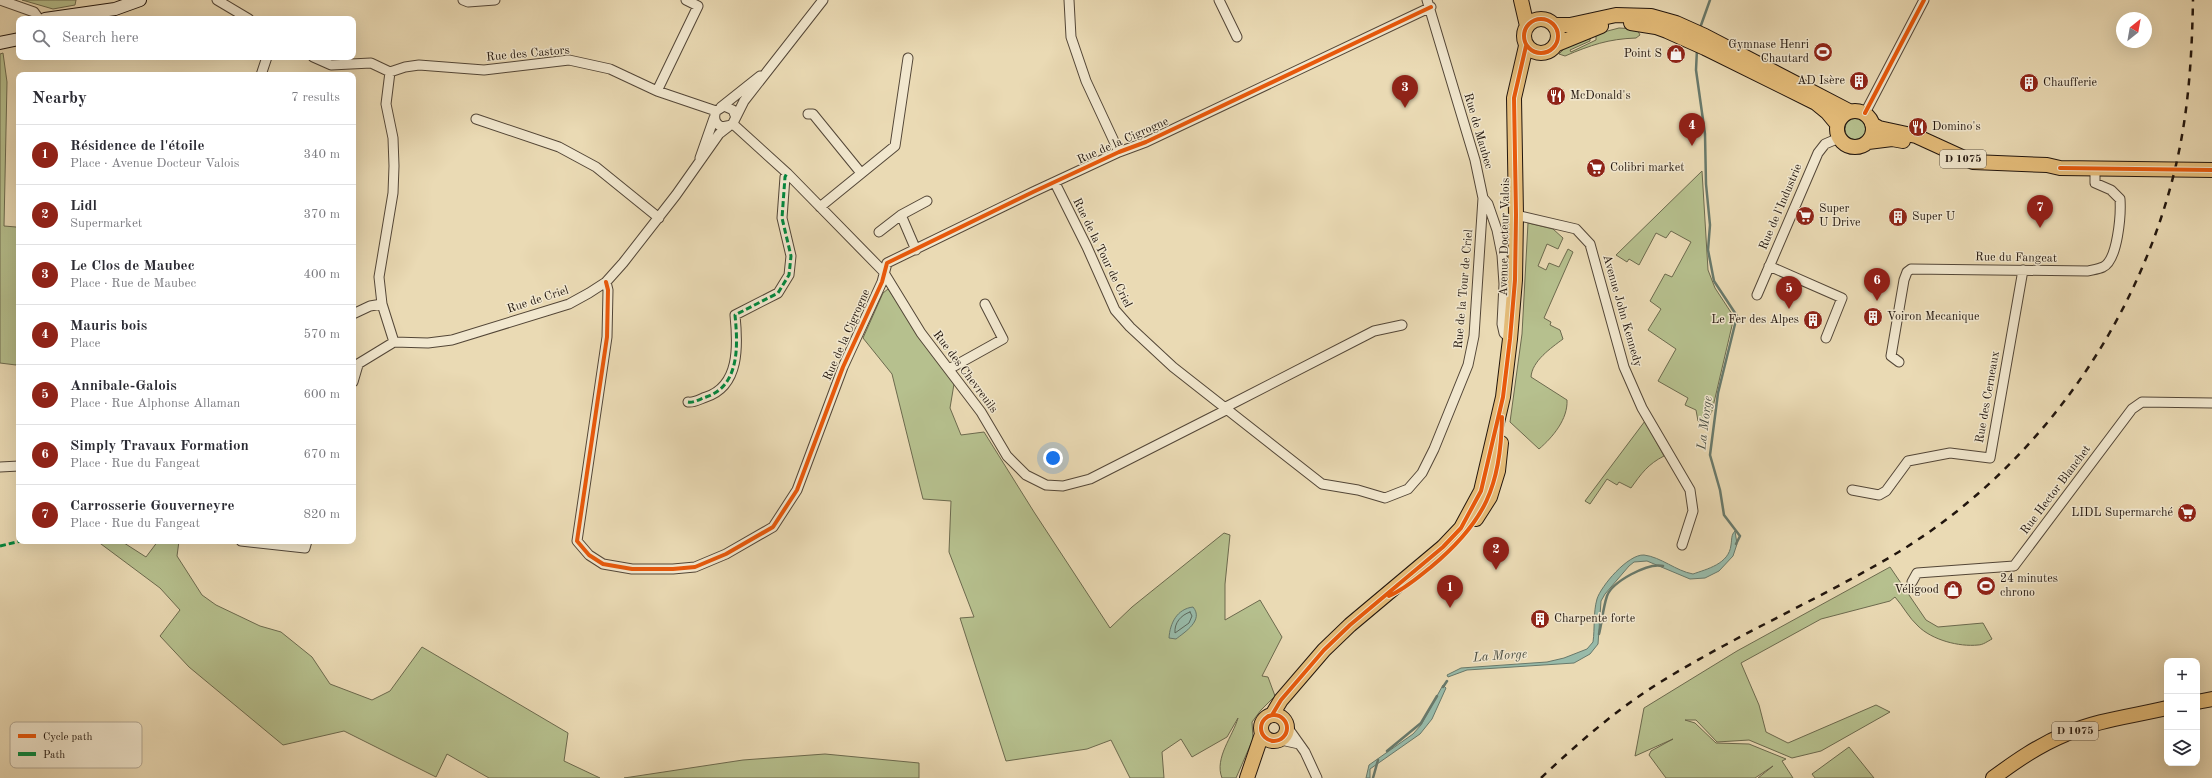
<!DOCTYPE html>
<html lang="en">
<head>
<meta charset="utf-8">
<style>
	:root { --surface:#fff; --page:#f7f7f7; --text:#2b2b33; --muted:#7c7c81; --line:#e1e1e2; --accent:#8f2418 }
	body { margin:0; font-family:"Old Standard TT",serif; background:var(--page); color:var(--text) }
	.controls { position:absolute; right:12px; bottom:12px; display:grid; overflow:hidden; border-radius:8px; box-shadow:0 4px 16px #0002 }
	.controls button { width:36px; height:36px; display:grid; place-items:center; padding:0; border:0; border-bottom:1px solid var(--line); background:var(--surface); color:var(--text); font:20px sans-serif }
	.compass { position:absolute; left:2116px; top:12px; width:36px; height:36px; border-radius:50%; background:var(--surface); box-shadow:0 4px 16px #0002; rotate:31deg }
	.you { position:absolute; left:1053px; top:458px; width:14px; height:14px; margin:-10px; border:3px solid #fff; border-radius:50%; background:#1a73e8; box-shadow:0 0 0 6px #1a73e833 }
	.badge { display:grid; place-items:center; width:26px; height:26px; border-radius:50%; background:var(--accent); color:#fff; font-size:13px; font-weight:700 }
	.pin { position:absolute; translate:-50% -33px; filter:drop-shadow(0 1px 2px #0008) }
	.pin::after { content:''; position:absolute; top:21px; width:14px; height:12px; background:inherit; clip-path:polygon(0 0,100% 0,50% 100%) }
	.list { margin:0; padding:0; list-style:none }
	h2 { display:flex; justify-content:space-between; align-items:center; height:52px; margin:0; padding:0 16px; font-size:17px }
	h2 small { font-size:13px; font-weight:400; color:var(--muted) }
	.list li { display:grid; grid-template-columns:26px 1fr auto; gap:12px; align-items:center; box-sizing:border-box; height:60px; padding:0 16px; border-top:1px solid var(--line) }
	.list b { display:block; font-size:15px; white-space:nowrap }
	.list p { margin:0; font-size:13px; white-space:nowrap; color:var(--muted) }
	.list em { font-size:13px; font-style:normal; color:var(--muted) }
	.icon { flex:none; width:22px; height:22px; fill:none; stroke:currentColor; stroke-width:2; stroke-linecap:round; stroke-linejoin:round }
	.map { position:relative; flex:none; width:2212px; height:778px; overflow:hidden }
	.search { position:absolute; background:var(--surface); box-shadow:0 4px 16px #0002; left:16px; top:16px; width:340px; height:44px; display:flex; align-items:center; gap:10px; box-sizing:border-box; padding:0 14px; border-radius:8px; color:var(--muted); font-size:15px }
	.panel { position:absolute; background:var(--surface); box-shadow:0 4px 16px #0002; left:16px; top:72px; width:340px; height:472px; border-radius:8px }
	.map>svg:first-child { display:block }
	.green { fill:#b6c08e; stroke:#6c6a4e }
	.water { fill:#98bbaa; stroke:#68796b }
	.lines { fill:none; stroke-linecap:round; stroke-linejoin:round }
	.shore { stroke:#5c685c; stroke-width:1 }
	.stream { stroke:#68796b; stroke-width:2.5 }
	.street-casing { stroke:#534637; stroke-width:11 }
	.secondary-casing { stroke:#21150d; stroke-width:14 }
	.primary-casing { stroke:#21150d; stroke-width:16 }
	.street { stroke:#f1e7ce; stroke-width:9 }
	.secondary { stroke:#f1e7ce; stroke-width:12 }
	.primary { stroke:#e5bd7a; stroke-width:14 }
	.rail { stroke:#21150d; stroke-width:2.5; stroke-dasharray:7 7; stroke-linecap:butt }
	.quiet { stroke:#00873e; stroke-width:3; stroke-dasharray:6 3; stroke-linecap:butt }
	.cycleway-casing { stroke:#f1e7ce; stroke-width:6 }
	.cycleway { stroke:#e8590c; stroke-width:4 }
	.labels { text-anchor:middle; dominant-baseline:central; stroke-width:3; stroke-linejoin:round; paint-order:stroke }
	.shield { fill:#f1e7ce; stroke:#5f5447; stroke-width:1 }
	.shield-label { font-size:11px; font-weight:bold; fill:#21150d }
	.poi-label { font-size:12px; fill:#21150d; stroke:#f1e7ce; text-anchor:start }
	.street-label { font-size:12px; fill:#21150d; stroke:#f1e7ce }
	.water-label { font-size:13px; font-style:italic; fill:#4b4f44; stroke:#f1e7ce }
	.key { fill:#f1e7ce; stroke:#b3a894; stroke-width:1 }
	.key-label { font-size:11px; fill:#21150d }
</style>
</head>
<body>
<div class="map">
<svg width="2212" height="778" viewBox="0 0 2212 778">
	<rect width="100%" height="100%" fill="#eadab4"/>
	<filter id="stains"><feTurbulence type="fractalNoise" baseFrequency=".005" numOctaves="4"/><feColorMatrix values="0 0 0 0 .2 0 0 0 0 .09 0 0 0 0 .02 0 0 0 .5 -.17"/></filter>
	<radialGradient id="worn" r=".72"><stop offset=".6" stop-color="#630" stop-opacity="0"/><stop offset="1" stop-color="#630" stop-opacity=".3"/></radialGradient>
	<path class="green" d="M22,0H76L75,5L53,9Z
		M1619,28L1637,29L1640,35L1636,38C1608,39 1591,45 1565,56L1559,54L1566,47L1590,36V41L1570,50L1571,52L1596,40V34Z
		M3,53L7,82L4,226L16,227L19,231V358L16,365L0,363V54Z
		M1845 129a11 11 0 1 1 22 0a11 11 0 1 1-22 0Z
		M1702,171L1708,270L1715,288L1734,317L1712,411L1706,422L1698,421L1696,410L1685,405L1688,398L1658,381L1676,349L1648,330L1661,309L1650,301L1665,274L1672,277L1691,242L1671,231L1666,238L1656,233L1639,265L1629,259L1627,262L1616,255Z
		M1528,223L1553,229L1563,238L1558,249L1547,244L1538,266L1546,270L1549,263L1559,267L1568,249L1573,252L1544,318L1551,322L1550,325L1560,330L1563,339C1551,348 1532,361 1531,377L1567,400C1568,419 1553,437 1539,449L1510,422L1522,334Z
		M888,289L954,384L950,408L961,435L984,432L1034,512L1110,628L1132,607L1224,533L1230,535L1225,584V620L1260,600L1282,637L1262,676L1268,677L1275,696L1261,710L1252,722L1253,739L1236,778H1222C1214,758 1233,736 1238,718L1227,737L1192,757L1181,739L1162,752L1164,778H1130L1111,740L1087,749L1006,761L960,618L974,617L949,552L951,501L923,499L892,374L863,338L883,293Z
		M1645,421L1664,456C1648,464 1641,474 1631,488L1619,482L1617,485L1607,479L1590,504L1585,501Z
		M97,541H121L146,557L158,541H179L177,556L202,595L216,605L260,626L281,632L312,657L330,684L372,700L390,691L422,647L568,733L564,761L600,778H489L447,754L436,777L344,731L283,745L189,667L160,636L180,610L160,588Z
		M1890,567L1926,620L1938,627L1983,623L1992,639C1988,641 1983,645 1978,645C1959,647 1932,640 1918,626C1909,618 1903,606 1895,597L1890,601L1821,619L1741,663L1759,705L1766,732L1788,743L1876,705L1890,712L1821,751L1792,758L1749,740L1717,742L1696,720H1685L1695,723L1716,743L1749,744L1786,759L1782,761L1793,778H1758L1773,766L1755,778H1666L1649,755L1651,751L1673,739L1635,756L1644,708L1737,651Z
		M1849,747L1874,778H1815L1812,774Z
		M825,754L919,763V778H624L743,760Z"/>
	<path class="water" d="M1735,531L1737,544L1733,556L1719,571L1705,578L1690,579L1647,561L1634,562L1629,566L1605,594L1601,601L1598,644L1590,654L1574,663L1467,670L1448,677L1447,675L1461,668L1547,662L1564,658L1587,649L1593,642C1595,628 1593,613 1597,599C1601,586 1628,554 1644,555C1661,557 1676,571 1693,574C1707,569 1729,564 1731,545C1732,539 1731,535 1735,531Z
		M1193,607C1204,620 1185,632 1176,639L1169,638C1170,623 1177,609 1193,607Z
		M1443,685L1446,688L1432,719L1420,734L1370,769V778H1366L1369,765L1413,734L1421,725Z"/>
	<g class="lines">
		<path class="shore" d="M1190,612L1192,616L1189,623L1175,633C1174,623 1181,615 1190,612Z"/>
		<path class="stream" d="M1700,28L1710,0
			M1697,49L1696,70L1705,134L1706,184L1710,225L1708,250L1714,281L1737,316L1718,393L1710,455L1720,490L1724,515L1740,536L1736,544
			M1599,634C1602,622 1603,608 1607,596C1612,582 1648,562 1663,566
			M1443,687L1447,681
			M1387,751L1421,723L1437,696
			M1373,778L1378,760"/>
		<defs>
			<path id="street" d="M0,0L34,12L39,19
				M217,0L249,19
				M463,0L468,2L495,0
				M1069,0L1071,37L1086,81L1119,152
				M1219,0L1237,37
				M1427,0L1475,160L1483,198L1488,204L1497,230L1502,255L1504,284L1502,324L1504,333L1510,339
				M313,57L331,65L371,63L390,72L405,67L419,65L484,70L569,60L610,69L657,91L716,111
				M390,72L386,104L393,138L394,166L393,193L379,277L382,304L394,342
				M261,75L267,57
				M657,91L698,6L686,0
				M721,107L760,76
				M1865,113L1924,0
				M808,114H813L861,173
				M735,115L733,110L724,106L716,111C713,118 715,124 722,127L732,125L744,101L823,0
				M476,119L559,147L596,167L659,218
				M733,124L787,173L883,271L921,333L981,412L1007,456L1026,475L1046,485L1063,486L1090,479L1226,410
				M700,158L714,118
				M1055,183L1087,247L1115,310L1130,327L1173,367L1322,484L1358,490L1385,498L1408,489L1422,473L1434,449L1468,365L1474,336L1483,198
				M820,207L895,146L908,58
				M901,215L916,250
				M1516,215L1576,229L1590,244L1624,367L1642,408L1690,490L1693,511L1682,545
				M879,232L901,215L927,201
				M1769,266L1842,298L1826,338
				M606,282L608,290L607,337L577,541L589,555L603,564L632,569H673L695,567L726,554L773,527L797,490L843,367L882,282L887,263L1033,192L1119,152L1146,142L1431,7
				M1757,295L1818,153L1825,144L1839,138
				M353,314L370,306L382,304
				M1899,362L1891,356L1904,280L1907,272L1911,269L2088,271C2092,270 2099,269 2103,267C2118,260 2121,214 2120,199L2111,190L2095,183V168
				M353,367L394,342L428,343L452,340L569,304L589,293L606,282L623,263L676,195L719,134L728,127
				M949,369L1003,339L985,304
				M353,382L358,365
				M688,402C694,403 700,399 706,397C740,386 738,345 735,315L778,293L789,275L791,256L782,218L785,177L787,173
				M1224,408L1374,331L1402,325
				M0,467L19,466
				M1852,490L1879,495L1886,491L1908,461L1950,453L1990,458L2023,270
				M241,541L305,548L307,541
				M1912,582L1917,573L2014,566L2132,409L2142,402L2212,403
				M1288,728L1305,752L1317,778
				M1281,740L1299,744"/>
			<path id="secondary" d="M45,19L115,9L140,0
				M0,43L19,39"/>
			<path id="primary" d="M1521,0L1527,26
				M1524 36a17 17 0 1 1 34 0a17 17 0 1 1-34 0Z
				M1631,23L1656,27L1667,31L1705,48L1816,103L1827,112L1837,124
				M1554,25H1570L1616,15L1651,16L1676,23L1705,36L1849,111
				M1557,44L1601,26
				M1837 129a18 18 0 1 1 36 0a18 18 0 1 1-36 0Z
				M1872,124L1879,128L1916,136L1973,162L2047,165L2060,168L2212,170
				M1868,142L1892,139L1903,141
				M1476,519L1490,497L1498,471L1501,443
				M2197,702L2212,699
				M1261 728a13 13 0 1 1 26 0a13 13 0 1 1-26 0Z
				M1272,715L1281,700L1324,650L1350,625L1443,547L1461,528L1481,491L1503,397L1510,339L1515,280L1516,215L1514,98L1526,46
				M1247,778L1262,734
				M1993,778C2016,761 2039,745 2066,734C2097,720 2134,716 2167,708"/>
		</defs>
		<use href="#street" class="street-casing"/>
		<use href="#secondary" class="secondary-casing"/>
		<use href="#primary" class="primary-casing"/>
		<use href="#street" class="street"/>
		<use href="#secondary" class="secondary"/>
		<use href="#primary" class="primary"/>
		<path class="rail" d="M1541,778C1578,743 1616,710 1659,683C1736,635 1820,599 1897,553C2039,467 2143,318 2178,156C2189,105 2192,53 2193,0"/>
		<path class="quiet" d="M688,402C694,403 700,399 706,397C740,386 738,345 735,315L778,293L789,275L791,256L782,218L785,177L787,173
			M0,546L21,541"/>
		<defs>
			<path id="cycleway" d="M1524 36a17 17 0 1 1 34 0a17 17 0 1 1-34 0Z
				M1865,113L1924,0
				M2060,168L2212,170
				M606,282L608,290L607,337L577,541L589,555L603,564L632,569H673L695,567L726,554L773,527L797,490L843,367L882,282L887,263L1033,192L1119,152L1146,142L1431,7
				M1389,596C1405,589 1417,578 1431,567C1485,522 1501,486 1502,417
				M1261 728a13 13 0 1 1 26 0a13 13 0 1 1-26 0Z
				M1272,715L1281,700L1324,650L1350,625L1443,547L1461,528L1481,491L1503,397L1510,339L1515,280L1516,215L1514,98L1526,46"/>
		</defs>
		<use href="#cycleway" class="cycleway-casing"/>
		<use href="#cycleway" class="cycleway"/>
	</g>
	<defs>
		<symbol id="stadium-disc" viewBox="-11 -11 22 22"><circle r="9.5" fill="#8f2418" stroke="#f1e7ce"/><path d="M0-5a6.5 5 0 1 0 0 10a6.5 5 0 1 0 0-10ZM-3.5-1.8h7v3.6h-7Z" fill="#fff"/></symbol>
		<symbol id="shop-disc" viewBox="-11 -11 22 22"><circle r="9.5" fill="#8f2418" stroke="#f1e7ce"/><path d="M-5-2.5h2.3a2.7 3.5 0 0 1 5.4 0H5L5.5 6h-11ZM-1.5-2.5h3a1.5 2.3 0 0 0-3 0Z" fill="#fff"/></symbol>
		<symbol id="building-disc" viewBox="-11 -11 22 22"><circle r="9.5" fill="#8f2418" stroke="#f1e7ce"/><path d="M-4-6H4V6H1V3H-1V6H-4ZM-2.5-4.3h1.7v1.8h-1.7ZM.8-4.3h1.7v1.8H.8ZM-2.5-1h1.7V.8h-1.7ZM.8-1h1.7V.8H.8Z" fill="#fff"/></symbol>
		<symbol id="restaurant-disc" viewBox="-11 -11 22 22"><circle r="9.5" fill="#8f2418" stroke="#f1e7ce"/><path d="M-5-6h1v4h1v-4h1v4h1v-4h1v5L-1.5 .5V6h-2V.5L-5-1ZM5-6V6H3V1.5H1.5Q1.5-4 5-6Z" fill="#fff"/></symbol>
		<symbol id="supermarket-disc" viewBox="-11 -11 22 22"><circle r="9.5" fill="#8f2418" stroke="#f1e7ce"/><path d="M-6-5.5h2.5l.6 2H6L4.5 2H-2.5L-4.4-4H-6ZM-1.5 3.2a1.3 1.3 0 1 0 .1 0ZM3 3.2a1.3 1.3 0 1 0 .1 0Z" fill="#fff"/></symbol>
	</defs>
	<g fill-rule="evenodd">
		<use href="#stadium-disc" x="1812" y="41" width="22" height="22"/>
		<use href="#shop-disc" x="1665" y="43" width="22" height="22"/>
		<use href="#building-disc" x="1848" y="70" width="22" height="22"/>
		<use href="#building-disc" x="2018" y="72" width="22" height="22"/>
		<use href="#restaurant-disc" x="1545" y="85" width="22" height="22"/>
		<use href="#restaurant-disc" x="1907" y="116" width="22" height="22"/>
		<use href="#supermarket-disc" x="1585" y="157" width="22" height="22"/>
		<use href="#supermarket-disc" x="1794" y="205" width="22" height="22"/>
		<use href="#building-disc" x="1887" y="206" width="22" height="22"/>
		<use href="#building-disc" x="1862" y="306" width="22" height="22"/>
		<use href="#building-disc" x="1802" y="309" width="22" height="22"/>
		<use href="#supermarket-disc" x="2176" y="502" width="22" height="22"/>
		<use href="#stadium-disc" x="1975" y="575" width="22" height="22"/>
		<use href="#shop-disc" x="1942" y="579" width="22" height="22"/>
		<use href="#building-disc" x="1529" y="608" width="22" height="22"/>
	</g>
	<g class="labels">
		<g class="shield">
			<rect x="1940" y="150" width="46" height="18" rx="3"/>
			<rect x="2052" y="722" width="46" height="18" rx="3"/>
		</g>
		<g class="shield-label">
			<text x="1963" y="159">D 1075</text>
			<text x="2075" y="731">D 1075</text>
		</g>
		<g class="poi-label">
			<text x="1809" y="45" text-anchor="end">Gymnase Henri<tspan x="1809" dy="14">Chautard</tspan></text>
			<text x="1662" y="54" text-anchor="end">Point S</text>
			<text x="1845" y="81" text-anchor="end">AD Isère</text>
			<text x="2043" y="83">Chaufferie</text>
			<text x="1570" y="96">McDonald's</text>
			<text x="1932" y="127">Domino's</text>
			<text x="1610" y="168">Colibri market</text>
			<text x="1819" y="209">Super<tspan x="1819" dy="14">U Drive</tspan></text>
			<text x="1912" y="217">Super U</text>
			<text x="1887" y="317">Voiron Mecanique</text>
			<text x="1799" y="320" text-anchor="end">Le Fer des Alpes</text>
			<text x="2173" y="513" text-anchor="end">LIDL Supermarché</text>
			<text x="2000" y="579">24 minutes<tspan x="2000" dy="14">chrono</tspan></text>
			<text x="1939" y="590" text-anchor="end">Véligood</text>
			<text x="1554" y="619">Charpente forte</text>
		</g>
		<g class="street-label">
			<text transform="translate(528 54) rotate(-5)">Rue des Castors</text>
			<text transform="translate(1478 131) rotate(74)">Rue de Maubec</text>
			<text transform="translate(1123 141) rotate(-24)">Rue de la Cigrogne</text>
			<text transform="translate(1781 207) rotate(-67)">Rue de l'Industrie</text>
			<text transform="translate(1505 237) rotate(-89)">Avenue Docteur Valois</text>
			<text transform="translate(1102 253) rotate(64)">Rue de la Tour de Criel</text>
			<text transform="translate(2016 258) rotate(1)">Rue du Fangeat</text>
			<text transform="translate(1464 289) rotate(-85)">Rue de la Tour de Criel</text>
			<text transform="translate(538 300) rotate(-18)">Rue de Criel</text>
			<text transform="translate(1622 311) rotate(74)">Avenue John Kennedy</text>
			<text transform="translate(847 335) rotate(-66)">Rue de la Cigrogne</text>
			<text transform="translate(965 372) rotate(53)">Rue des Chevreuils</text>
			<text transform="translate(1988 397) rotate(-80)">Rue des Cerneaux</text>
			<text transform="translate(2056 490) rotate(-53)">Rue Hector Blanchet</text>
		</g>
		<g class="water-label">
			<text transform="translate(1705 423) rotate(-83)">La Morge</text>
			<text transform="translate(1500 656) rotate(-4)">La Morge</text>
		</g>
	</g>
	<rect x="10" y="722" width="132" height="46" rx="6" class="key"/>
	<rect x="18" y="734" width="18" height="4" fill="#e8590c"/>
	<rect x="18" y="752" width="18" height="4" fill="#00873e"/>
	<g class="key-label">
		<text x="43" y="740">Cycle path</text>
		<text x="43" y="758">Path</text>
	</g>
	<rect width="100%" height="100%" filter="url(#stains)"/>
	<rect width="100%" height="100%" fill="url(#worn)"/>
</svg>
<div class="controls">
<button>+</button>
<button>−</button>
<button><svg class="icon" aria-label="layers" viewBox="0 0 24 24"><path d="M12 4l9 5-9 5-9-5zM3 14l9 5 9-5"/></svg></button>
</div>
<svg class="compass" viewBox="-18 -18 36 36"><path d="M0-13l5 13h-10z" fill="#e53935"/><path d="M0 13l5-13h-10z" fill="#7c7c81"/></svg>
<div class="you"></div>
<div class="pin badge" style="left:1450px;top:608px">1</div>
<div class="pin badge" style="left:1496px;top:570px">2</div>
<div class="pin badge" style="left:1405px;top:108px">3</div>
<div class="pin badge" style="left:1692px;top:146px">4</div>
<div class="pin badge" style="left:1789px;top:309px">5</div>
<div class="pin badge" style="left:1877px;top:301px">6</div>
<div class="pin badge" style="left:2040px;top:228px">7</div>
<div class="search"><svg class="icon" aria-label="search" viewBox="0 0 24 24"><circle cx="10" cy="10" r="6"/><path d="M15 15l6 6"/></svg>Search here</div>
<section class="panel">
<h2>Nearby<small>7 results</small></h2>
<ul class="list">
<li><span class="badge">1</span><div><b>Résidence de l'étoile</b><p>Place · Avenue Docteur Valois</p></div><em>340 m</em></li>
<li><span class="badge">2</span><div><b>Lidl</b><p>Supermarket</p></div><em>370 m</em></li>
<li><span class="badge">3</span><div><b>Le Clos de Maubec</b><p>Place · Rue de Maubec</p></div><em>400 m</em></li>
<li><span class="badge">4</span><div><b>Mauris bois</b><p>Place</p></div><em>570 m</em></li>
<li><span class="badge">5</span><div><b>Annibale-Galois</b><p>Place · Rue Alphonse Allaman</p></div><em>600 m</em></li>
<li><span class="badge">6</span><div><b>Simply Travaux Formation</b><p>Place · Rue du Fangeat</p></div><em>670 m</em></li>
<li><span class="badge">7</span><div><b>Carrosserie Gouverneyre</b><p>Place · Rue du Fangeat</p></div><em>820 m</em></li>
</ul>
</section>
</div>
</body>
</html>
